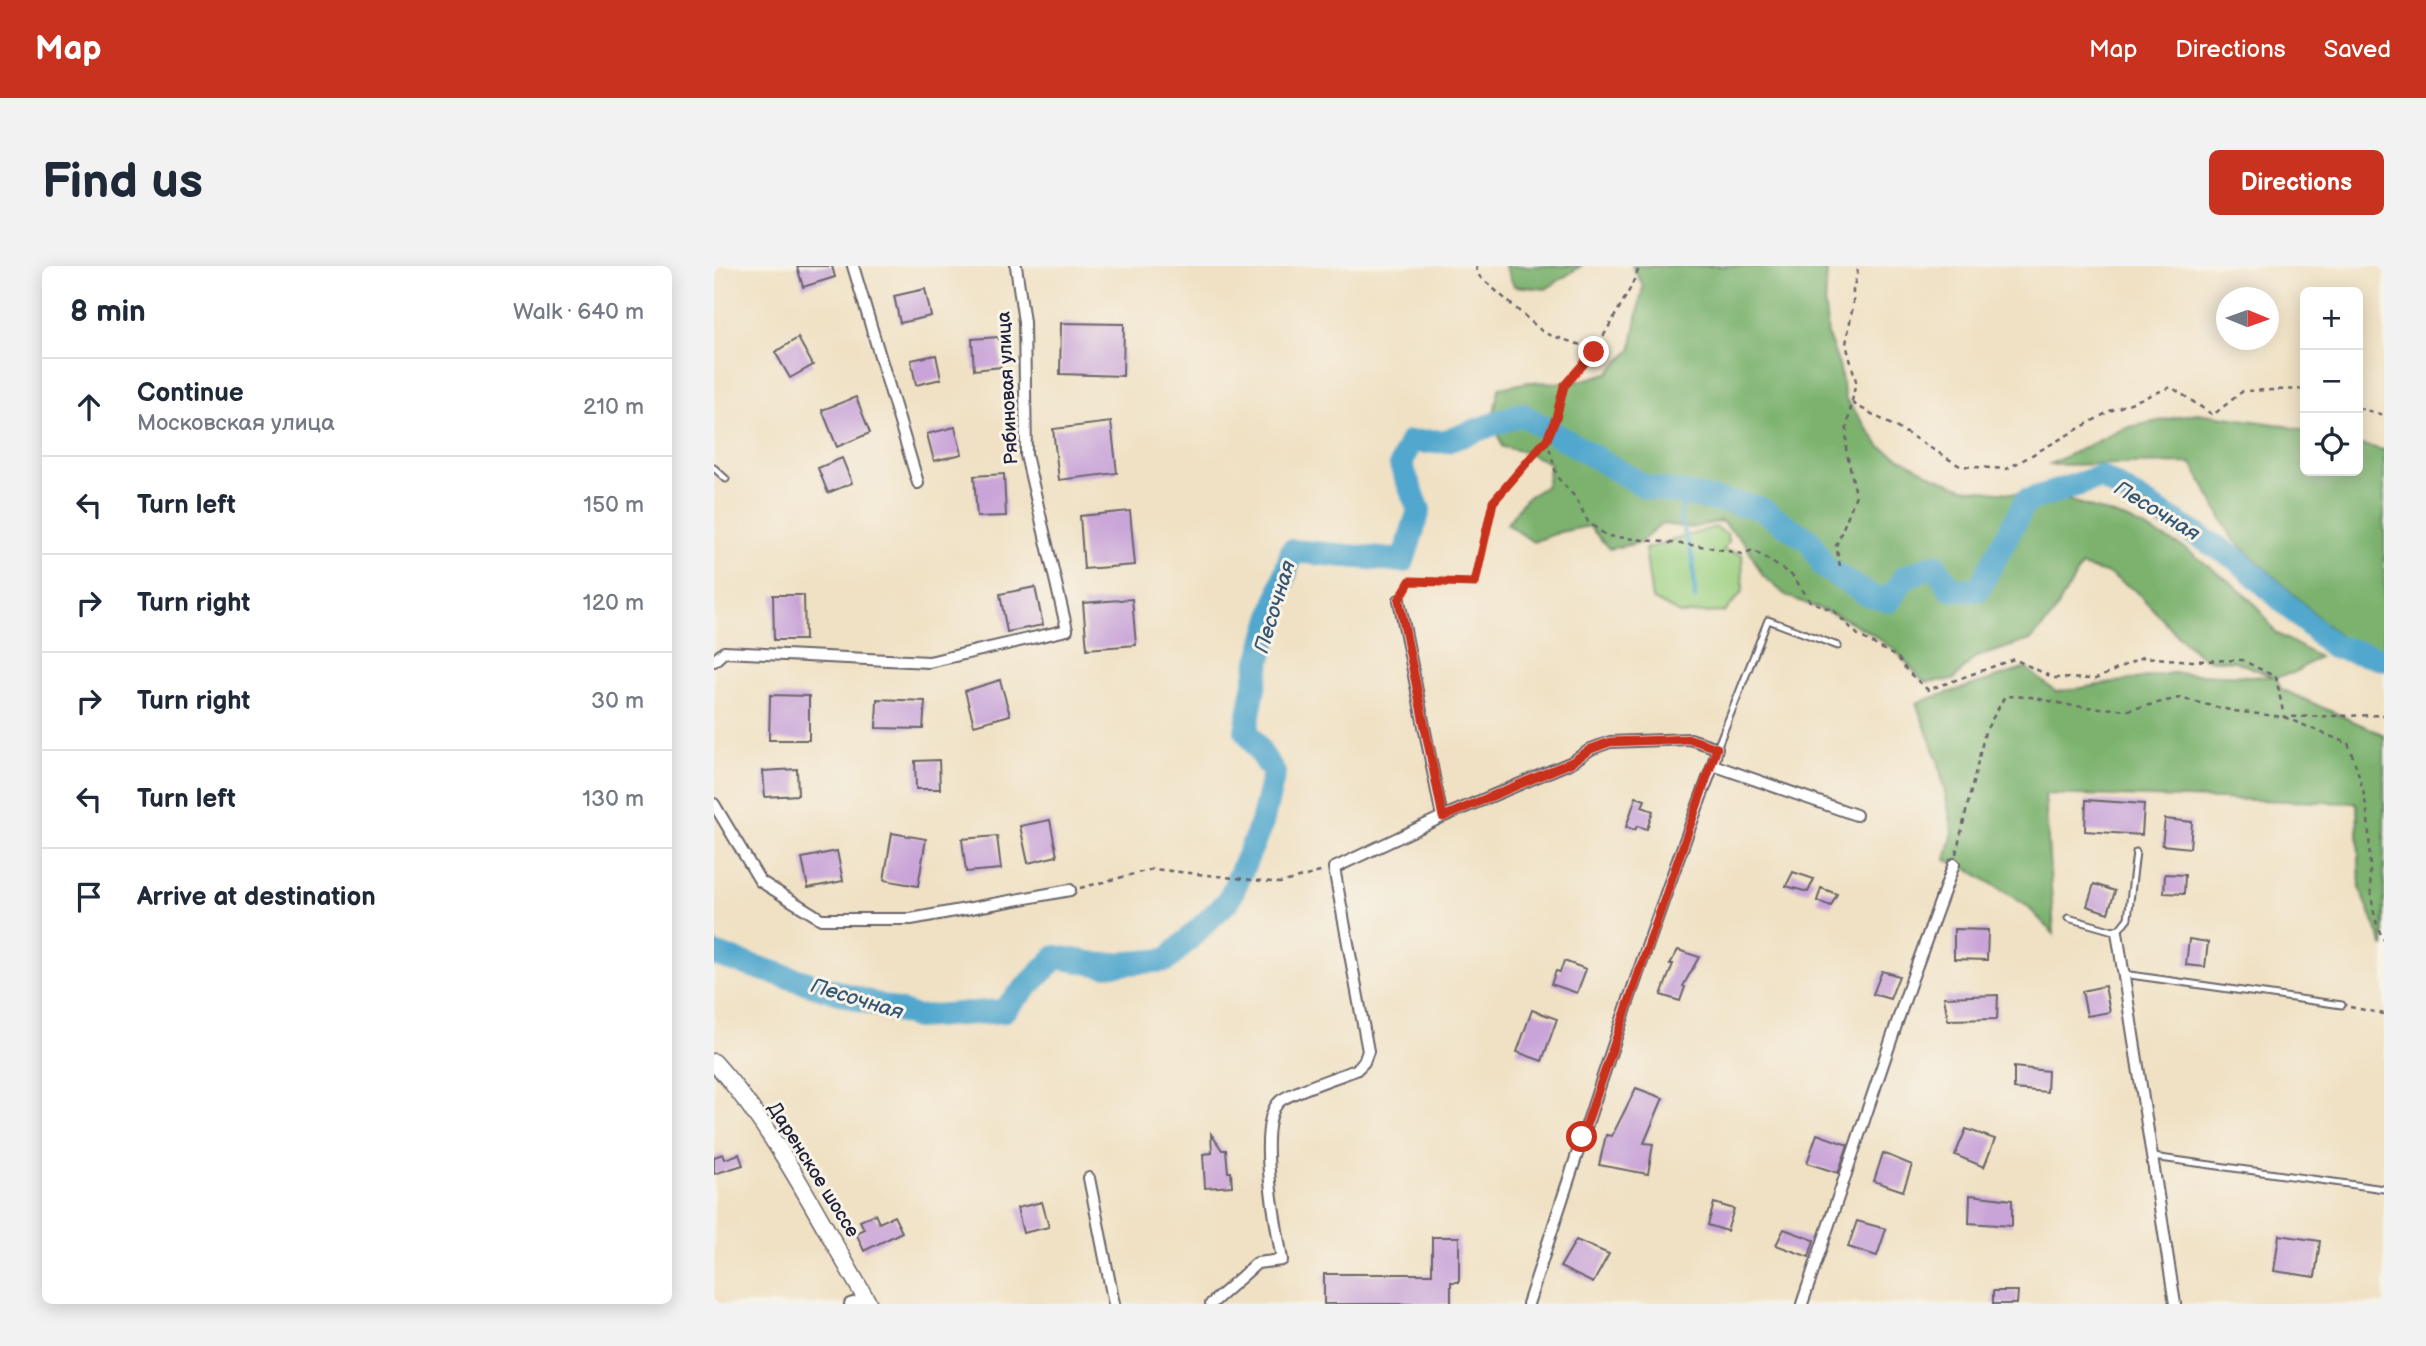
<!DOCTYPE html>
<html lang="en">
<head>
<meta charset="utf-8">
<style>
	:root { --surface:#fff; --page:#f2f2f3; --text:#1f2937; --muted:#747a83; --line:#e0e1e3; --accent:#c8321e }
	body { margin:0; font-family:"Balsamiq Sans",sans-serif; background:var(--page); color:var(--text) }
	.controls { position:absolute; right:21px; top:21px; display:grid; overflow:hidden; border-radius:10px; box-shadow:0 4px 18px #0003 }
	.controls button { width:63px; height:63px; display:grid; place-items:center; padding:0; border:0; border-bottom:2px solid var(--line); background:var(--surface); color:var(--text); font:35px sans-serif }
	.compass { position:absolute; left:1502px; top:21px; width:63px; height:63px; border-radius:50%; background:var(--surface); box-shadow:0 4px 18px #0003; rotate:91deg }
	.stop { position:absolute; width:21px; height:21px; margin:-16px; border:5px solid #c8321e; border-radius:50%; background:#fff }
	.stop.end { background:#c8321e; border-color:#fff; box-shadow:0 2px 7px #0008 }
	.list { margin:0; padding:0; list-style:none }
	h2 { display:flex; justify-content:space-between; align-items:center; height:91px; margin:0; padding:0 28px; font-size:30px }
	h2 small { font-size:23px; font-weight:400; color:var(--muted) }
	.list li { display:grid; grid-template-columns:46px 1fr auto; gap:21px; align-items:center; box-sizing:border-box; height:98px; padding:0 28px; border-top:2px solid var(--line) }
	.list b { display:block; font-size:26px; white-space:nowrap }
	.list p { margin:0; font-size:23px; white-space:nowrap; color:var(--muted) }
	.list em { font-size:23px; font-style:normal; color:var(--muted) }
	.icon { flex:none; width:38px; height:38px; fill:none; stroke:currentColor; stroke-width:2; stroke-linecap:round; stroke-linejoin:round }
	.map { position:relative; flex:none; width:1670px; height:1038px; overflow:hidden; border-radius:10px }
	header { display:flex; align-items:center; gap:42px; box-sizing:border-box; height:98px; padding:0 35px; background:var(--accent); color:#fff }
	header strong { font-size:33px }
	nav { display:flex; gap:38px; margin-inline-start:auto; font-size:24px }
	.intro { display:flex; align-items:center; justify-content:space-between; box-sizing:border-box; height:168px; padding:0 42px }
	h1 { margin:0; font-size:49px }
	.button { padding:18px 32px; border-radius:10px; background:var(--accent); color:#fff; font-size:24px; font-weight:700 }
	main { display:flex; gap:42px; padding:0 42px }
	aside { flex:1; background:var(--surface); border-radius:10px; box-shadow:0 4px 18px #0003 }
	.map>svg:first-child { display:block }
	.green { fill:#9bd080; stroke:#5e795e; stroke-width:2 }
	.forest { fill:#7cb26e; stroke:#4f6a54; stroke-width:2 }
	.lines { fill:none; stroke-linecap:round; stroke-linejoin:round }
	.stream { stroke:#51a7cd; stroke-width:4.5 }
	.river { stroke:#51a7cd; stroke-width:24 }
	.building { fill:#c9a4d8 }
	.lane-casing { stroke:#6a656b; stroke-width:9 }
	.street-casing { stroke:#6a656b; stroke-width:14 }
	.secondary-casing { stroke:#6a656b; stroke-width:19 }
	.path { stroke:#6a656b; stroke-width:2.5; stroke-dasharray:5 5; stroke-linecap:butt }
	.lane { stroke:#fff; stroke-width:5 }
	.street { stroke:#fff; stroke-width:10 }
	.secondary { stroke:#fff; stroke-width:16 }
	.route { stroke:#c8321e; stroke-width:9 }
	.labels { text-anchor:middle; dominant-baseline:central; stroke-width:6; stroke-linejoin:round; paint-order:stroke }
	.street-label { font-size:19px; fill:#22223b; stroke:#f7f3e8 }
	.water-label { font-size:21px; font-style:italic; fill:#355775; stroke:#f7f3e8 }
</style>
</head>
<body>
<header>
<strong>Map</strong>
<nav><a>Map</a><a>Directions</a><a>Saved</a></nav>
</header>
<div class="intro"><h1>Find us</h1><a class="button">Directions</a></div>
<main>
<aside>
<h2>8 min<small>Walk · 640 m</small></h2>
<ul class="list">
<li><svg class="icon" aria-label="ahead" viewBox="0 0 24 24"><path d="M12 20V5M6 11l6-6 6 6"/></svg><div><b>Continue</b><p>Московская улица</p></div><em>210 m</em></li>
<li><svg class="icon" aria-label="left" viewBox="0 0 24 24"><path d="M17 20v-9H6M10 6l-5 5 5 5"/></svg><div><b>Turn left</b></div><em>150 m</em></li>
<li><svg class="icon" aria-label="right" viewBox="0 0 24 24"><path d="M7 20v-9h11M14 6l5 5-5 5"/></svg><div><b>Turn right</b></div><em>120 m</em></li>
<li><svg class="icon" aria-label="right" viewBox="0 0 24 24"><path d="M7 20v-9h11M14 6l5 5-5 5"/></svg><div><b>Turn right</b></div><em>30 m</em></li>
<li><svg class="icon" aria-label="left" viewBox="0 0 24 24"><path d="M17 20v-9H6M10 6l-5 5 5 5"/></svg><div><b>Turn left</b></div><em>130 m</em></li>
<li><svg class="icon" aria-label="arrive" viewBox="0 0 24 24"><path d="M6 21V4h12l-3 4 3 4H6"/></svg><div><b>Arrive at destination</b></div></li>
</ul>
</aside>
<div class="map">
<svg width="1670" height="1038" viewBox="0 0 1670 1038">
	<rect width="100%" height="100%" fill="#f7f3e8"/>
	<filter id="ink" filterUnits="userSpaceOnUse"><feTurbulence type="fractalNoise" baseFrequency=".0143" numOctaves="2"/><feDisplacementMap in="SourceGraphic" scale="14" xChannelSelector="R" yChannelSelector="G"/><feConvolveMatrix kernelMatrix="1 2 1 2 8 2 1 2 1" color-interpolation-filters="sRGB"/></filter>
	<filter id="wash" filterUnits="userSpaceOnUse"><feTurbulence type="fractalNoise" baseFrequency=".00686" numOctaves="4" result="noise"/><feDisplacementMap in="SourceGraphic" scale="28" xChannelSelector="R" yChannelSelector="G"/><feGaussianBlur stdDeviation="1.57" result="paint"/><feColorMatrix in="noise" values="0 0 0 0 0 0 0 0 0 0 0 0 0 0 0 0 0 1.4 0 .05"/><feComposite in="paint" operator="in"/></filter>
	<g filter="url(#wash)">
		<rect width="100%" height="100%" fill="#f0e1c4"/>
		<path class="green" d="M1001,261L1013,268L1014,276L1009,284L1028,288L1029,325L1011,346L966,348L938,333L931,283Z"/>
		<path class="forest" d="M791,0H867L832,23L800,20Z
			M918,0H1113L1111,42L1114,70L1125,99L1131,132L1167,181L1221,211L1249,222L1351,233L1415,254L1471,282L1520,319L1544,341L1562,367L1605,391L1579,407L1562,411L1567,423L1670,469V682L1646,622L1643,537L1331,528L1340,668L1313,640L1249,600L1232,594L1239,566L1225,498L1202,437L1312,402L1342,426L1458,407L1560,411L1521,395L1491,393L1466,372L1422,325L1395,308L1367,300L1338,351L1317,374L1260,392L1239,414L1210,416L1182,385L1155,366L1129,352L1073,330L1049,310L1031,277L1007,255L977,262L948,258L925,277L895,283L875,260L846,266L819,276L793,258L811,233L832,220L836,197L812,186L788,181L779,152L785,122L815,116L858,117L894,107L917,84L929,19Z
			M1483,147L1568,159L1591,165V205H1644V178L1670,184V395L1643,387L1518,272L1478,197L1334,199L1411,162Z"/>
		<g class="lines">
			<path class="stream" d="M969,228L967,256L979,293L981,332"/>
			<path class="river" d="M0,688L203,751L289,745L342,691L389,699L453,694L515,634L548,557L560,507L532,464L545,396L578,285L689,295L705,244L687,199L696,176L733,175L807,148L932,221L1046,242L1096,275L1111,302L1153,328L1175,335L1191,311L1221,299L1237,323L1264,324L1312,235L1387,211L1524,294L1618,380L1670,393"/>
		</g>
		<g id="blocks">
			<path class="building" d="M83,0H118L121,11L89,21Z
				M211,23L217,50L186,57L180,30Z
				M347,57L410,58L409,110L346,108Z
				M285,71L287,101L260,104L258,73Z
				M84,72L99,99L76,112L61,86Z
				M222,89L227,113L202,119L197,94Z
				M142,131L156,167L123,181L108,144Z
				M397,156L403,207L345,214L339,163Z
				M241,161L248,188L220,195L213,168Z
				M128,192L138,217L114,227L104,202Z
				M290,208L292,250L263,251L260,210Z
				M416,245L421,299L370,303L366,250Z
				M321,321L329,359L293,366L286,328Z
				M59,329H90L91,374H60Z
				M418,333L422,379L373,383L369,337Z
				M286,414L296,449L260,459L251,425Z
				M56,429L95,430V474H55Z
				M163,433L211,435L209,463L162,462Z
				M225,494L226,523H202L201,495Z
				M83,503L84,529L51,531L49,505Z
				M922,531L931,534L928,541L939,545L933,563L923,560L921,564L912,561Z
				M1372,534L1430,538L1428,569L1371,565Z
				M1451,553L1478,556L1476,582L1448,579Z
				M336,554L343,590L314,597L306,560Z
				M178,567L212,573L204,620L170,614Z
				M283,570L287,603L252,606L248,573Z
				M123,585L129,615L94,622L88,592Z
				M1079,606L1100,613L1094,626L1072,620Z
				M1451,608L1471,609L1470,628L1450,627Z
				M1380,618L1401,625L1394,647L1373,640Z
				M1107,622L1123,628L1117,640L1103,635Z
				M1240,663L1274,664L1273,694L1240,693Z
				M1475,673L1494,676L1491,701L1472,699Z
				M964,684L985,691L969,720L971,721L966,735L947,729L959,698H956Z
				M850,695L872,703L863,727L837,718L842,705L846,706Z
				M1168,705L1185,710L1176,733L1159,728Z
				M1391,720L1396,746L1373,750L1368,725Z
				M1284,729L1283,753L1234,754L1230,731Z
				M818,744L843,753L828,795L803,786Z
				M1300,801L1334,805L1333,826L1300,823Z
				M922,822L949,832L930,877L939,878L934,908L885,899L892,869L898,870Z
				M1252,863L1281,873L1270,901L1241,889Z
				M497,868L508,884H512L514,906H517L518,920L491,922L489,888L498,887Z
				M1103,868L1134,879L1124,907L1093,897Z
				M1169,887L1198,899L1189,925L1160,915Z
				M9,888L11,893L25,888L29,899L0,908V891Z
				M1256,929L1298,934V960L1255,957Z
				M328,936L335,961L309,967L303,942Z
				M1000,937L1020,943L1013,965L994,959Z
				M161,948L165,957L180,950L188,966L150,985L142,967L150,963L146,955Z
				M1143,955L1172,963L1163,990L1134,981Z
				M1070,963L1100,974L1095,991L1062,979Z
				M1565,969L1606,975L1601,1011L1560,1005Z
				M718,971H745V1016H737V1038H610V1008H718Z
				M862,974L895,988L879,1017L846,1001Z
				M1279,1025H1304L1303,1038H1279Z"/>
		</g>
	</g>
	<g filter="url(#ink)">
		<use href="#blocks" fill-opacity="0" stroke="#6a656b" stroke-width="2"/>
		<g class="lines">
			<defs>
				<path id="lane" d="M0,202L12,213
					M1003,482L1054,354L1124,380
					M1354,652L1403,666L1414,652L1422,586
					M1409,708L1628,739
					M1439,891L1670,923"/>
				<path id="street" d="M139,0L204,217
					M685,334L728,551L858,496L877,483L896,476L976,473L1003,482L999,499
					M0,395L10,386L215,396L353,364L312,189L310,56L302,0
					M0,538L46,615L107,653H197L356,624
					M1403,666L1461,1038
					M375,912L400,1038
					M136,1038L152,1033
					M497,1038L543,997L568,994C563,961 540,857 566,835C577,826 626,810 642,804L650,796L654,785L620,602L728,551
					M814,1038C873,857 932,676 999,499L1142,549
					M1088,1038L1196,718L1240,598"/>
				<path id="secondary" d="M0,796C65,868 106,956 155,1038"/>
			</defs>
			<use href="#lane" class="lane-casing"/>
			<use href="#street" class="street-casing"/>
			<use href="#secondary" class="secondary-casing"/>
			<path class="path" d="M762,0L764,9L830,67L867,79L880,86
				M1138,137L1194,168L1246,200L1293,203L1396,145L1457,121L1499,149L1529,125L1591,123
				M1644,142L1670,149
				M833,173L843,211L862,232L874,256L893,270L995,281L1028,288L1039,284L1079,310L1096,335L1120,345L1144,369L1184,392L1194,406L1214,424L1300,393L1340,412L1382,413L1429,391L1478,395L1528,394L1562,411L1570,451L1670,449
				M1126,300L1122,280L1142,229L1132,183L1133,161L1142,115L1132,78L1139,39V24L1145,0
				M691,324L696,315L760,317L779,237L833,173L842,152L850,120L880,87L916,23L926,0
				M1634,477C1642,498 1650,524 1653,546C1659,584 1650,641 1670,674
				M1242,588L1271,466L1291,430L1317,431L1359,440L1414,444L1465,432L1520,445L1570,451L1635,478
				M366,622L439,603L566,617L610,605
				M1636,741L1670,748"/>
			<use href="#lane" class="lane"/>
			<use href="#street" class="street"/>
			<use href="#secondary" class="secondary"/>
		</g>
	</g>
	<g class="lines" filter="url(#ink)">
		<path class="route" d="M868,871L1003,482L976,473L896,476L877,483L858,496L729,551L685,334L696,315L761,317L779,236L833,173L842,152L850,120L880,86"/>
	</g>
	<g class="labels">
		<g class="street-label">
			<text transform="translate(294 122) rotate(-93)">Рябиновая улица</text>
			<text transform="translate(99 904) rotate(58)">Даренское шоссе</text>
		</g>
		<g class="water-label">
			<text transform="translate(1443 245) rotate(31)">Песочная</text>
			<text transform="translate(561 341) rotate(-73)">Песочная</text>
			<text transform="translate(143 733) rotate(17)">Песочная</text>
		</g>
	</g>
</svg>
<div class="controls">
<button>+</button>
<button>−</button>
<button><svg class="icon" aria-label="locate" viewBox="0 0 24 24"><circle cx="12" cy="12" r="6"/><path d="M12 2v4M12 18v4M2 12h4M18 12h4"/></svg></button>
</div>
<svg class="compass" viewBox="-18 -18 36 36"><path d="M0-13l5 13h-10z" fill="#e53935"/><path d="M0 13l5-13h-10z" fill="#747a83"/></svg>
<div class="stop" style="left:868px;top:871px"></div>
<div class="stop end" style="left:880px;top:86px"></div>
</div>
</main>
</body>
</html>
